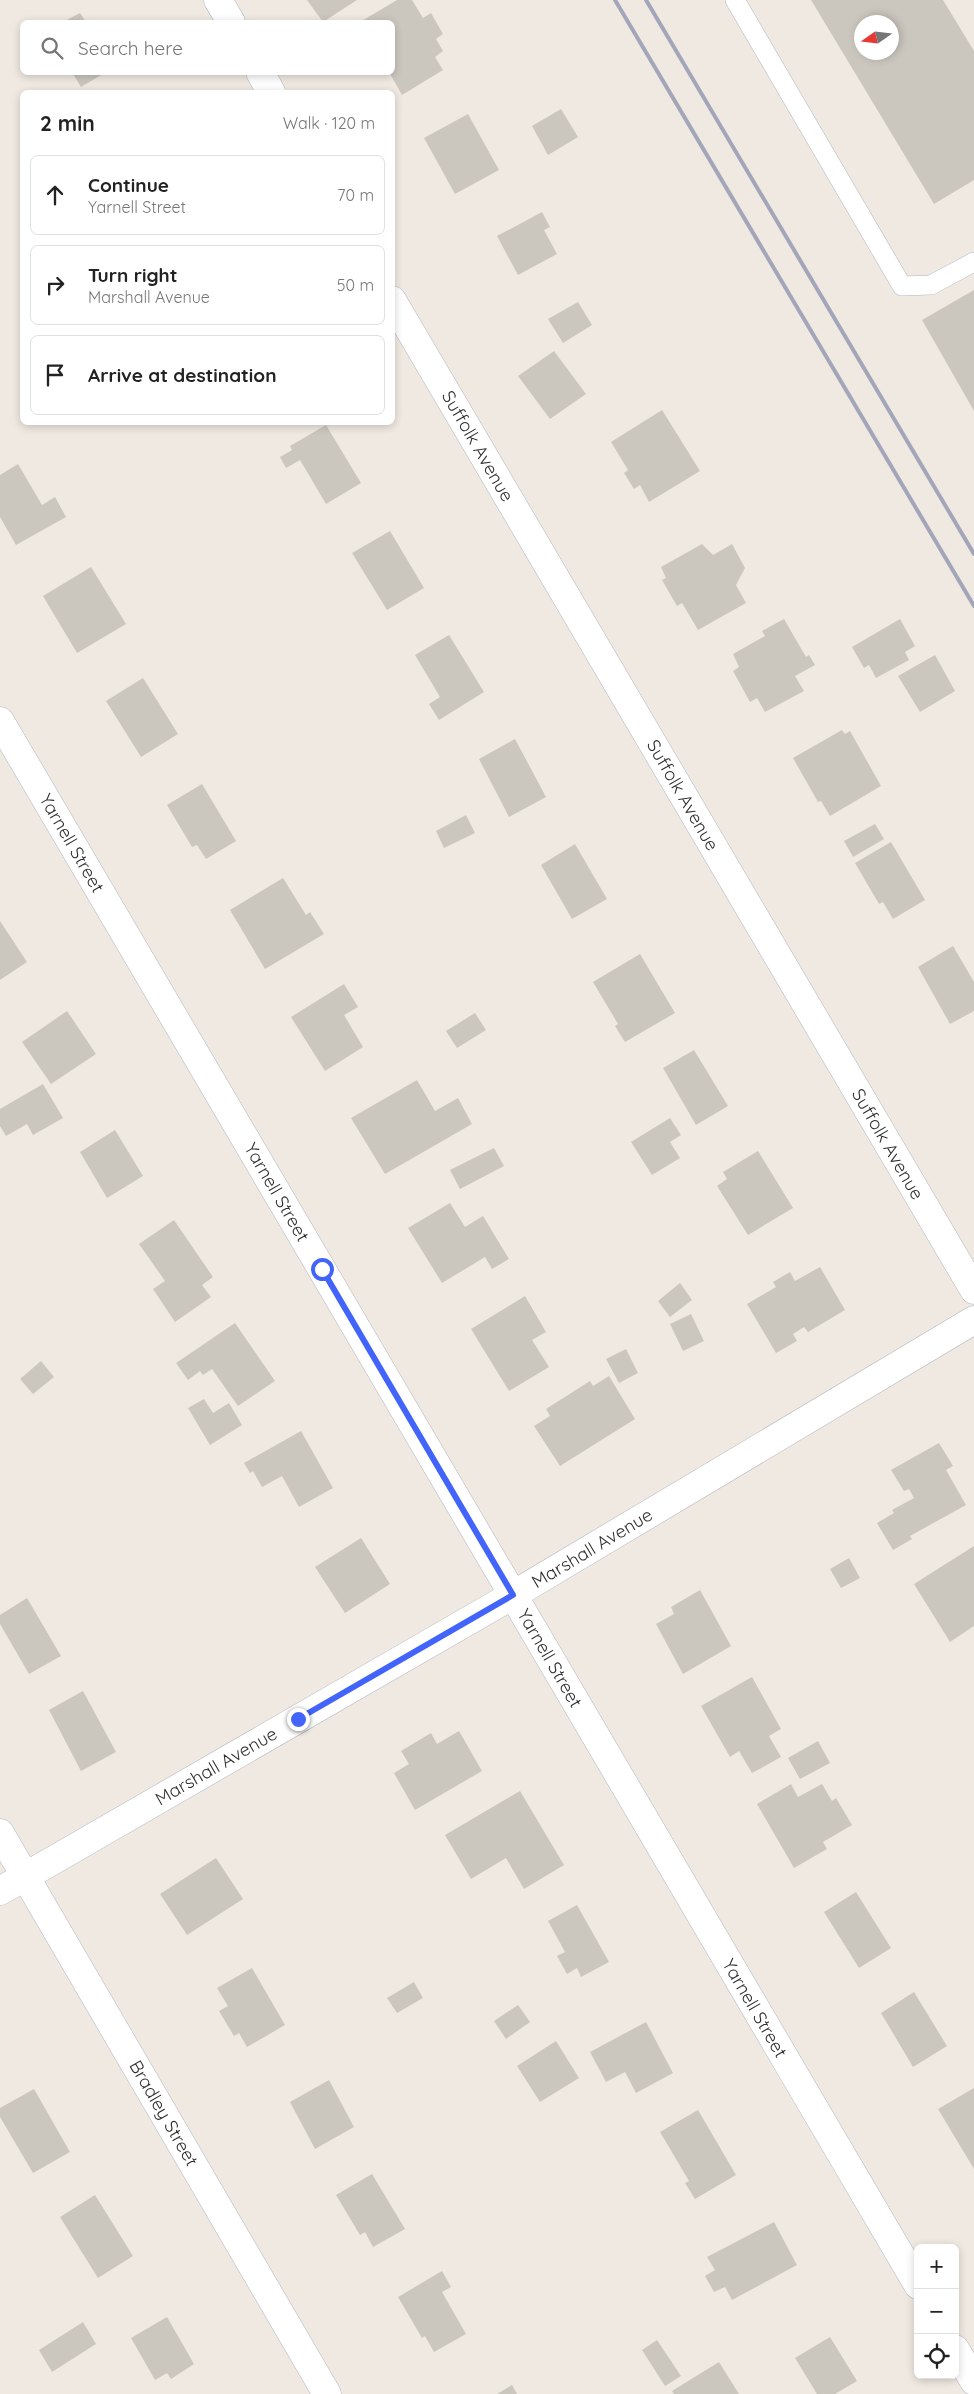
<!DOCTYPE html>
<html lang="en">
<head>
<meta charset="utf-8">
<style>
	:root { --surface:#fff; --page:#f2f2f2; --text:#222; --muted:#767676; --line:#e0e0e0 }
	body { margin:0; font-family:Quicksand,sans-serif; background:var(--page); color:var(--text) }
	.controls { position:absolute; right:15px; bottom:15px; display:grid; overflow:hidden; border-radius:8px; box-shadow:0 2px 8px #0003 }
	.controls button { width:45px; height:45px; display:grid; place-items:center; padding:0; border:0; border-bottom:1px solid var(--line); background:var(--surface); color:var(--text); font:25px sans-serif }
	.compass { position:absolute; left:854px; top:15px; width:45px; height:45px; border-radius:50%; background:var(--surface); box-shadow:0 2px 8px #0003; rotate:256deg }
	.stop { position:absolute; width:15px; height:15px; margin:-11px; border:4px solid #4264fb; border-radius:50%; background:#fff }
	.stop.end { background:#4264fb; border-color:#fff; box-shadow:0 1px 5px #0008 }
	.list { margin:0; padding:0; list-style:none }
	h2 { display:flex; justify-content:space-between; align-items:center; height:65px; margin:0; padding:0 20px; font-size:21px }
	h2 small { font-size:16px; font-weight:400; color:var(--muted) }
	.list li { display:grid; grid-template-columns:32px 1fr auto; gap:15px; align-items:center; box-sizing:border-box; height:80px; margin:0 10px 10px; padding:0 10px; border:1px solid var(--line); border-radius:8px }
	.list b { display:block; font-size:19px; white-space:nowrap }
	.list p { margin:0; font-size:16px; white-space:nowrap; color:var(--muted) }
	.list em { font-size:16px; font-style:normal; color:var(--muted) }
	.icon { flex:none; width:28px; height:28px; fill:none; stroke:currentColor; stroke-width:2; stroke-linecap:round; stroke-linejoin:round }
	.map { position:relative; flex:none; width:974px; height:2394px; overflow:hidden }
	.search { position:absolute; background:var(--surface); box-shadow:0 2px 8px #0003; left:20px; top:20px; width:375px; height:55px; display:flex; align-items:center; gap:12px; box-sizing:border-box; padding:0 18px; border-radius:8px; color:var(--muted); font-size:19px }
	.panel { position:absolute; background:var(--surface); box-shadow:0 2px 8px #0003; left:20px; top:90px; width:375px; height:335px; border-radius:8px }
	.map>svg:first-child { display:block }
	.building { fill:#cbc7bf; fill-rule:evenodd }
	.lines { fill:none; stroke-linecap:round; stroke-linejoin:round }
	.lane-casing { stroke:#b4b7c1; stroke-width:20 }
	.street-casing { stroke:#b4b7c1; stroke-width:29 }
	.secondary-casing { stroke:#b4b7c1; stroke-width:29 }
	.lane { stroke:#fff; stroke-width:19 }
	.street { stroke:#fff; stroke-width:28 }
	.secondary { stroke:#fff; stroke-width:28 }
	.rail { stroke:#a3a6b8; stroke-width:4 }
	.route { stroke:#4264fb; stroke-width:6 }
	.labels { text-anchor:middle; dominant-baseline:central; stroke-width:4; stroke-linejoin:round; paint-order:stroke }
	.street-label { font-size:18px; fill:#2e2e2e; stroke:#fff }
</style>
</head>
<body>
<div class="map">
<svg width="974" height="2394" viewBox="0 0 974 2394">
	<rect width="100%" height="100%" fill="#efe9e1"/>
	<path class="building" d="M307,0H357L323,22Z
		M397,0H412L423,18L431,13L443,34L436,39L443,51L435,57L443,70L402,95L389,72H392V22H360Z
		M811,0H943L974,51V180L934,204ZM862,22H892V52H862Z
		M80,13L86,22H63Z
		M72,72H106L81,87Z
		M561,109L578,137L548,155L532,126Z
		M468,114L499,170L455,194L424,138Z
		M542,212L550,227L544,230L557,254L518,275L497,236Z
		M974,290V411L922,320Z
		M578,302L592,325L563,343L548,319Z
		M554,351L586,394L550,419L518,376Z
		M662,410L700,471L649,502L640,485L634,489L624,473L628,470L611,442Z
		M326,425L361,483L326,504L300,460L286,468L280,457L292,450L290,446Z
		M18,464L42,505L55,497L66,517L16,545L0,517V475Z
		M390,531L424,588L387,610L352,553Z
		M702,544L713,555L732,544L745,568L736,585L746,603L698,630L682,603L677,606L662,580L666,578L661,567Z
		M91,567L126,624L77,653L43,596Z
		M784,619L806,657L809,655L815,665L795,676L804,691L765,712L757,698L750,702L733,671L739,667L733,654L765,636L762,631Z
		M900,619L915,646L905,652L909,660L876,678L869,665L864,668L852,647Z
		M449,635L484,692L439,720L429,704L440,697L415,655Z
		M935,655L955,691L920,712L898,676Z
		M143,678L178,734L141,757L106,701Z
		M842,730L845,734L850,731L881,786L830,816L821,801L818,802L793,758Z
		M515,739L546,797L509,817L479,759Z
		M202,784L236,841L206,859L197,845L192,847L167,805Z
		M466,815L475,833L444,848L436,831Z
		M875,824L884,839L853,857L844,841Z
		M891,842L925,900L893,919L883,902L879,904L855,863Z
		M575,844L607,899L572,919L541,865Z
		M283,878L306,915L310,912L324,934L265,969L230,910Z
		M0,921L27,962L0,980Z
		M953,946L974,982V1011L950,1024L918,967Z
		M640,954L675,1013L625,1042L615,1026L618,1024L593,982Z
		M344,984L358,1007L344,1015L363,1047L325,1071L291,1017Z
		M67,1011L96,1054L51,1084L22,1042Z
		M475,1013L486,1030L457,1048L446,1031Z
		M694,1050L728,1106L696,1125L663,1068Z
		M417,1080L435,1111L458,1098L472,1124L385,1174L351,1118Z
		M43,1084L63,1118L33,1135L27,1124L6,1136L0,1126V1109Z
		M670,1118L681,1135L670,1142L680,1158L652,1175L631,1142Z
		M115,1130L143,1176L107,1198L80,1152Z
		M494,1148L504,1166L460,1189L450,1170Z
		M758,1151L793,1208L748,1235L717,1186L727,1179L723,1172Z
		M450,1203L465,1227L483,1216L509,1259L492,1269L485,1257L442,1283L408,1228Z
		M174,1220L213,1277L202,1285L211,1297L175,1322L153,1289L165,1281L139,1244Z
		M820,1267L845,1310L808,1332L804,1327L793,1334L797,1341L776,1353L747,1304L776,1287L773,1282L790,1272L795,1281Z
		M680,1283L692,1300L670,1317L658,1301Z
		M525,1296L546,1332L532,1340L549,1367L509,1391L471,1329Z
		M691,1314L704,1341L683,1351L670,1324Z
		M235,1323L275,1381L238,1406L212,1369L203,1375L200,1371L188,1380L176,1363Z
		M626,1349L638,1373L619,1383L606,1359Z
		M41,1361L54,1377L33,1394L20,1379Z
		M609,1376L635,1419L560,1466L534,1426L550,1416L546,1409L590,1381L593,1386Z
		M204,1399L213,1413L229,1403L242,1425L210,1445L188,1408Z
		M301,1431L333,1488L299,1507L282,1476L262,1487L253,1471L250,1473L244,1463Z
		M939,1443L953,1466L946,1470L966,1505L910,1536L912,1539L893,1550L877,1523L894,1513L892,1510L914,1498L909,1489L904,1491L891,1470Z
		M361,1538L390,1584L345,1613L315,1567Z
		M974,1546V1626L950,1642L914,1584Z
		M849,1558L860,1578L841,1588L830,1569Z
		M700,1590L731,1646L683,1674L656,1624L674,1614L671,1607Z
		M27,1598L61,1656L29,1674L0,1624V1615Z
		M752,1677L781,1729L769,1736L781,1757L752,1773L739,1751L730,1757L701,1706Z
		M83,1691L116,1752L81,1771L49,1710Z
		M459,1731L482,1771L415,1810L394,1773L409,1764L401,1751L431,1733L437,1744Z
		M818,1741L830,1763L800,1779L788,1758Z
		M791,1784L798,1797L822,1784L832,1801L836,1798L852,1825L823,1842L827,1849L794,1868L757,1804Z
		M520,1791L564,1865L524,1889L506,1858L471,1879L445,1835Z
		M216,1858L243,1899L187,1935L160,1894Z
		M856,1892L891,1948L859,1968L824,1912Z
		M577,1905L609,1962L581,1977L577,1968L567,1974L557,1956L565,1952L548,1921Z
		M252,1968L285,2025L247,2047L239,2033L234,2036L219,2011L228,2006L217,1988Z
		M414,1982L423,1998L397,2013L387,1998Z
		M914,1992L947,2046L913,2067L881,2013Z
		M518,2005L530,2022L506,2039L494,2021Z
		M646,2022L673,2073L636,2093L625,2072L606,2082L590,2052Z
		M556,2041L579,2078L540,2102L517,2066Z
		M329,2080L354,2127L315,2149L290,2102Z
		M974,2088V2169L938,2109Z
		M34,2089L70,2152L33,2173L0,2117V2108Z
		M698,2110L736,2175L695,2199L685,2183L689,2181L660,2132Z
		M372,2174L405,2229L373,2247L365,2232L360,2235L336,2195Z
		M95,2195L133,2256L98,2278L60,2217Z
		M774,2222L797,2265L732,2300L725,2287L714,2292L705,2276L715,2270L707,2257Z
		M442,2271L451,2287L442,2292L466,2334L434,2352L425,2336L422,2338L398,2297Z
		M167,2317L194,2364L171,2379L167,2373L155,2380L131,2338Z
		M83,2322L96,2344L52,2372L39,2350Z
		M830,2337L857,2381L835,2394H817L795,2358Z
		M657,2340L681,2376L665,2386L642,2350Z
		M719,2362L739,2394H674L672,2391Z
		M512,2385L517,2394H497Z"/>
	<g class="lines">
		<defs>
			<path id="lane" d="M735,0L902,286L931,285L974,262"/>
			<path id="street" d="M0,721L918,2285
				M0,1833L327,2394
				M0,1891L513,1595L974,1320
				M955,2349L974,2381"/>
			<path id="secondary" d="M218,0L231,22
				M260,72L271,92
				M392,300L974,1290"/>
		</defs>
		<use href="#lane" class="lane-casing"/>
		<use href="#street" class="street-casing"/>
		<use href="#secondary" class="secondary-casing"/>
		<use href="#lane" class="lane"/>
		<use href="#street" class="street"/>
		<use href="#secondary" class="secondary"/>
		<path class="rail" d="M615,0L974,606
			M646,0L974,554"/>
	</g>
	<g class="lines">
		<path class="route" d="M298,1719L513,1595L322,1269"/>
	</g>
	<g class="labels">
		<g class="street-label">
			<text transform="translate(478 446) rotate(60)">Suffolk Avenue</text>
			<text transform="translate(683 795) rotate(60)">Suffolk Avenue</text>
			<text transform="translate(72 843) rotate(60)">Yarnell Street</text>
			<text transform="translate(888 1144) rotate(60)">Suffolk Avenue</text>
			<text transform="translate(277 1192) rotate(60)">Yarnell Street</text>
			<text transform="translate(592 1548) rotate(-31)">Marshall Avenue</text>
			<text transform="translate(550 1658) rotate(60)">Yarnell Street</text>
			<text transform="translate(216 1766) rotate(-30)">Marshall Avenue</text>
			<text transform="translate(755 2008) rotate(60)">Yarnell Street</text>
			<text transform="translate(164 2113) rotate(60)">Bradley Street</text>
		</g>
	</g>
</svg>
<div class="controls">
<button>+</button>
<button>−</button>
<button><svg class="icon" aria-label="locate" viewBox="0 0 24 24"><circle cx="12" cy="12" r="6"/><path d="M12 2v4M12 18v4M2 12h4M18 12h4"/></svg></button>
</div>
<svg class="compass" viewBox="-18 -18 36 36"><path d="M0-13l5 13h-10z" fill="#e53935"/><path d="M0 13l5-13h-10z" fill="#767676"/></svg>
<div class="stop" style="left:322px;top:1269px"></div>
<div class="stop end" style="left:298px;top:1719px"></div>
<div class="search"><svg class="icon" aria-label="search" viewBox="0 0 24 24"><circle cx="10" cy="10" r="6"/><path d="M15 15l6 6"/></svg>Search here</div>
<section class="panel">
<h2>2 min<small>Walk · 120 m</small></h2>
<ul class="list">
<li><svg class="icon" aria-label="ahead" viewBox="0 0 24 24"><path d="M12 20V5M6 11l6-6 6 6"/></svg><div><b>Continue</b><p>Yarnell Street</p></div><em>70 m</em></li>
<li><svg class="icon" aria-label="right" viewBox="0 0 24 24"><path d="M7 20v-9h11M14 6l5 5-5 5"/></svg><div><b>Turn right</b><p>Marshall Avenue</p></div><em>50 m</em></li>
<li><svg class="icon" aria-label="arrive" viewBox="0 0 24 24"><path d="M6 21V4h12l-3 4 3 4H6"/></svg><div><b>Arrive at destination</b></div></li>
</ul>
</section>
</div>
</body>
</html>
